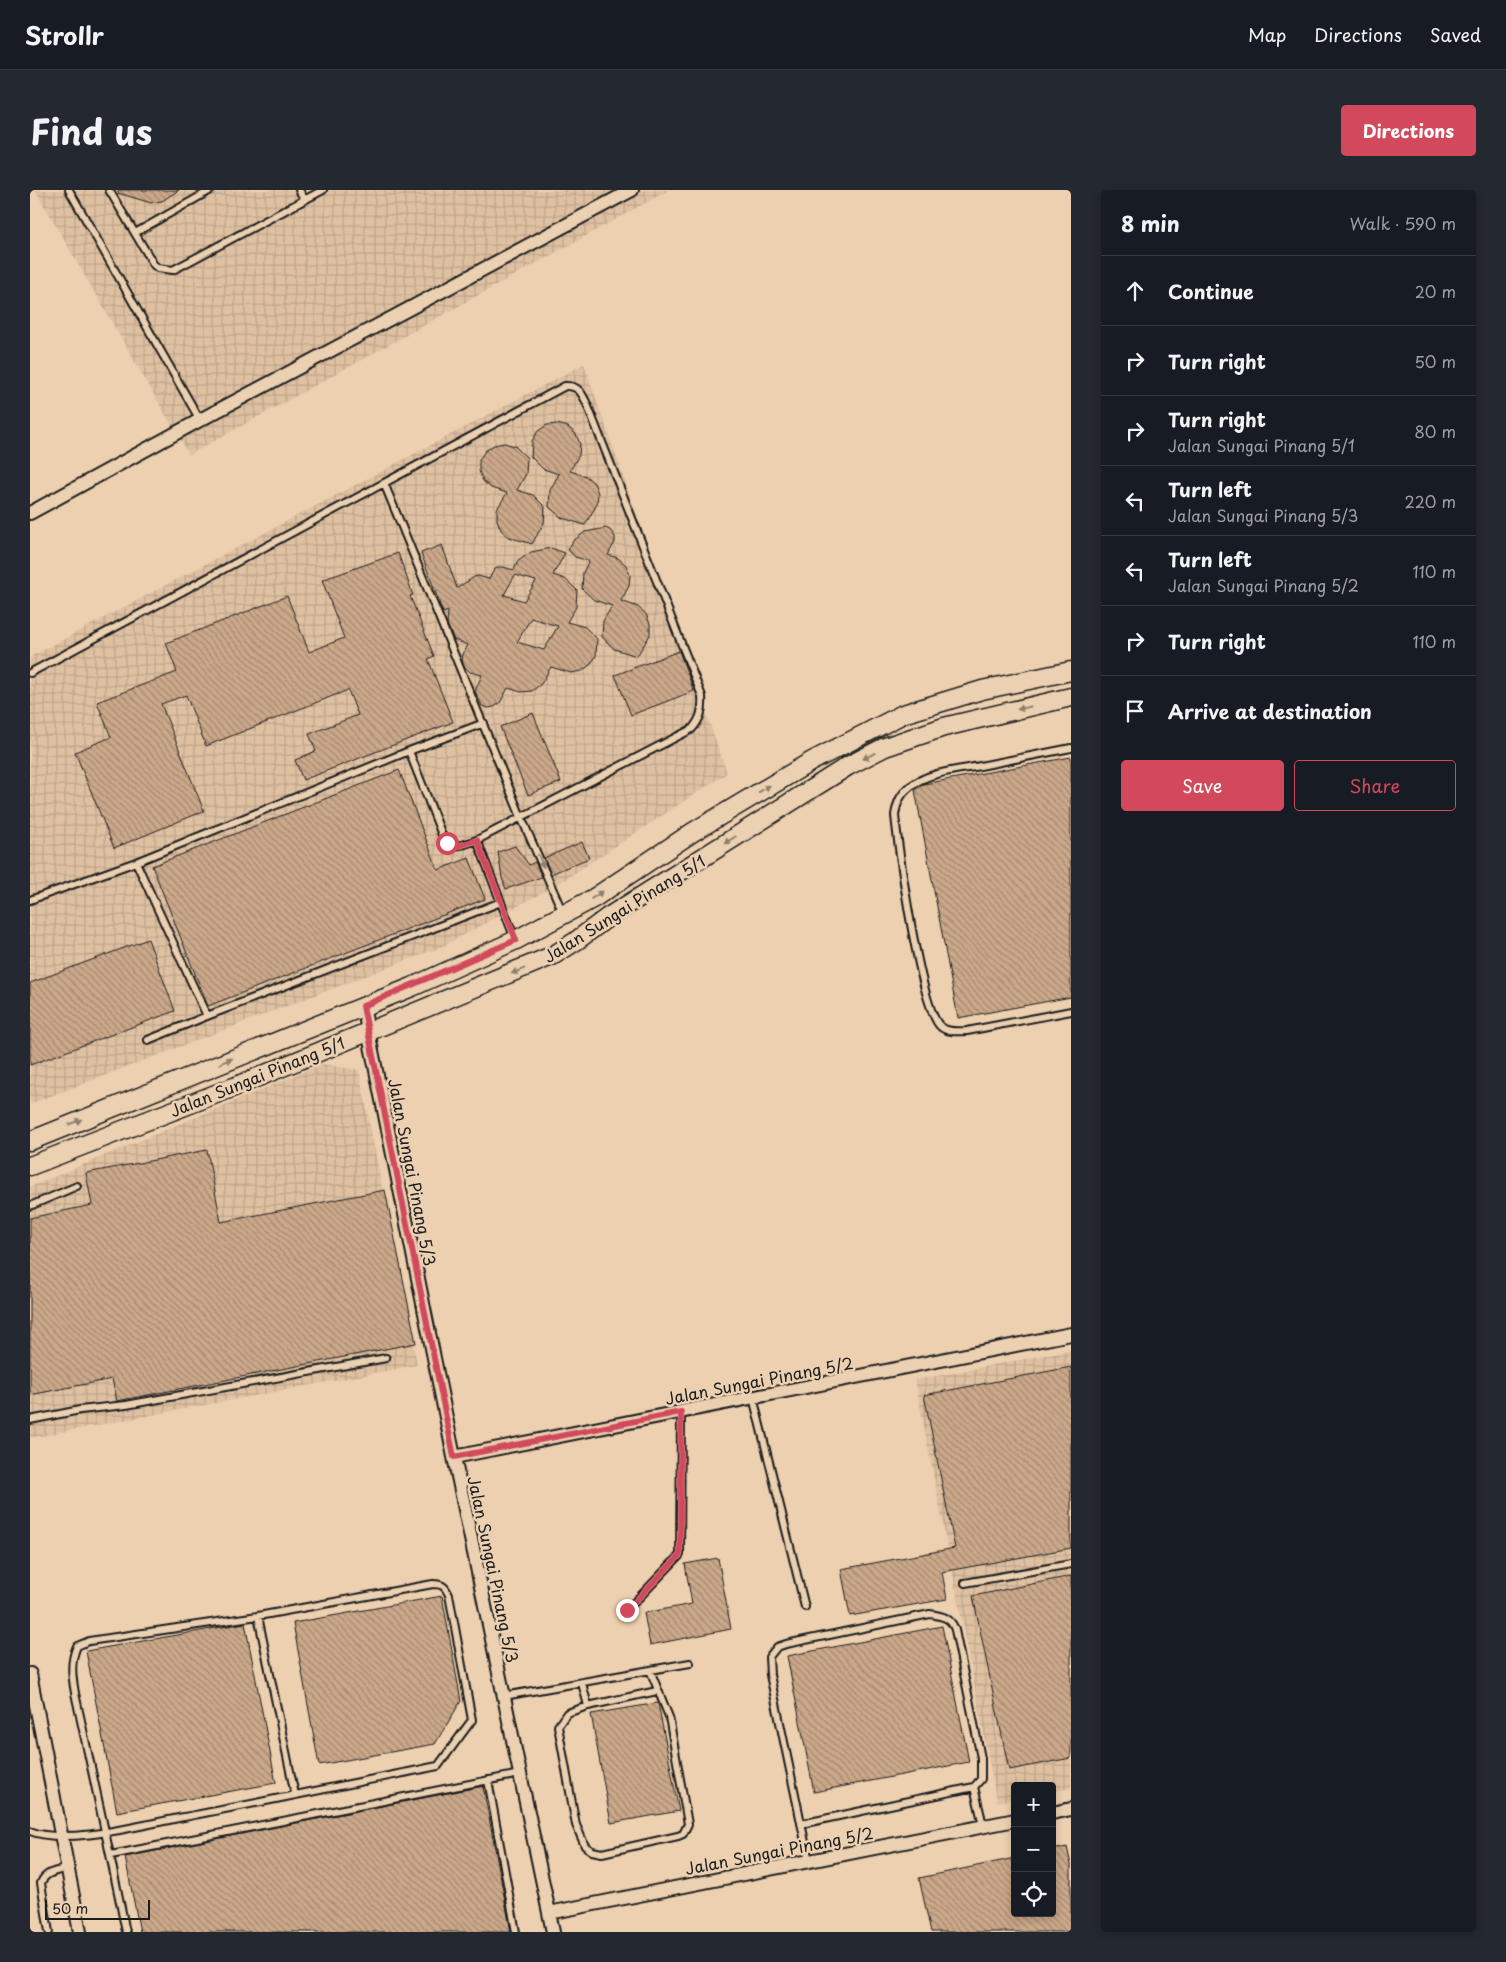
<!DOCTYPE html>
<html lang="en">
<head>
<meta charset="utf-8">
<style>
	:root { --surface:#171b24; --page:#242831; --text:#f1f3f6; --muted:#9ea1a6; --line:#363941; --accent:#d1495b }
	body { margin:0; font-family:"Playpen Sans",sans-serif; background:var(--page); color:var(--text) }
	.controls { position:absolute; right:15px; bottom:15px; display:grid; overflow:hidden; border-radius:5px; box-shadow:0 2px 8px #0003 }
	.controls button { width:45px; height:45px; display:grid; place-items:center; padding:0; border:0; border-bottom:1px solid var(--line); background:var(--surface); color:var(--text); font:25px sans-serif }
	.scale { position:absolute; left:15px; bottom:12px; width:105px; box-sizing:border-box; padding-left:5px; border:2px solid #1c1c1c; border-top:0; font-size:14px; line-height:18px; white-space:nowrap; color:#1c1c1c; -webkit-text-stroke:4px #ebd1b2; paint-order:stroke }
	.stop { position:absolute; width:15px; height:15px; margin:-11px; border:4px solid #d1495b; border-radius:50%; background:#fff }
	.stop.end { background:#d1495b; border-color:#fff; box-shadow:0 1px 5px #0008 }
	.list { margin:0; padding:0; list-style:none }
	h2 { display:flex; justify-content:space-between; align-items:center; height:65px; margin:0; padding:0 20px; font-size:21px }
	h2 small { font-size:16px; font-weight:400; color:var(--muted) }
	.list li { display:grid; grid-template-columns:32px 1fr auto; gap:15px; align-items:center; box-sizing:border-box; height:70px; padding:0 20px; border-top:1px solid var(--line) }
	.list b { display:block; font-size:19px; white-space:nowrap }
	.list p { margin:0; font-size:16px; white-space:nowrap; color:var(--muted) }
	.list em { font-size:16px; font-style:normal; color:var(--muted) }
	.actions { display:flex; gap:10px; padding:15px 20px }
	.actions a { flex:1; padding:11px 0; border:1px solid var(--accent); border-radius:5px; text-align:center; font-size:18px; color:var(--accent) }
	.actions .main { background:var(--accent); color:#fff }
	.icon { flex:none; width:28px; height:28px; fill:none; stroke:currentColor; stroke-width:2; stroke-linecap:round; stroke-linejoin:round }
	.map { position:relative; flex:none; width:1041px; height:1742px; overflow:hidden; border-radius:5px }
	header { display:flex; align-items:center; gap:30px; box-sizing:border-box; height:70px; padding:0 25px; background:var(--surface); border-bottom:1px solid var(--line) }
	header strong { font-size:24px }
	nav { display:flex; gap:28px; margin-inline-start:auto; font-size:18px }
	.intro { display:flex; align-items:center; justify-content:space-between; box-sizing:border-box; height:120px; padding:0 30px }
	h1 { margin:0; font-size:35px }
	.button { padding:12px 22px; border-radius:5px; background:var(--accent); color:#fff; font-size:18px; font-weight:700 }
	main { display:flex; gap:30px; padding:0 30px }
	aside { flex:1; background:var(--surface); border-radius:5px; box-shadow:0 2px 8px #0003 }
	.map>svg:first-child { display:block }
	.industrial { fill:url(#industrial-grid) }
	.building { fill:url(#building-back-hatch); stroke:#1c1c1c; fill-rule:evenodd }
	.lines { fill:none; stroke-linecap:round; stroke-linejoin:round }
	.lane-casing { stroke:#1c1c1c; stroke-width:10 }
	.street-casing { stroke:#1c1c1c; stroke-width:16 }
	.secondary-casing { stroke:#1c1c1c; stroke-width:21 }
	.lane { stroke:#ebd1b2; stroke-width:6 }
	.street { stroke:#ebd1b2; stroke-width:12 }
	.secondary { stroke:#ebd1b2; stroke-width:18 }
	.oneway { fill:#8e806e }
	.route { stroke:#d1495b; stroke-width:6 }
	.labels { text-anchor:middle; dominant-baseline:central; stroke-width:5; stroke-linejoin:round; paint-order:stroke }
	.street-label { font-size:16px; fill:#1c1c1c; stroke:#ebd1b2 }
</style>
</head>
<body>
<header>
<strong>Strollr</strong>
<nav><a>Map</a><a>Directions</a><a>Saved</a></nav>
</header>
<div class="intro"><h1>Find us</h1><a class="button">Directions</a></div>
<main>
<div class="map">
<svg width="1041" height="1742" viewBox="0 0 1041 1742">
	<defs>
		<pattern id="industrial-grid" width="8" height="8" patternUnits="userSpaceOnUse" patternTransform="scale(1.25)"><rect width="8" height="8" fill="#dfc1a2"/><path d="M0 4h8M4 0v8" fill="none" stroke="#bfa58b"/></pattern>
		<pattern id="building-back-hatch" width="6" height="6" patternUnits="userSpaceOnUse" patternTransform="scale(1.25)"><rect width="6" height="6" fill="#cba88a"/><path d="M-1 5l2 2M0 0l6 6M5-1l2 2" fill="none" stroke="#a48870"/></pattern>
	</defs>
	<rect width="100%" height="100%" fill="#edd0b0"/>
	<filter id="ink" filterUnits="userSpaceOnUse"><feTurbulence type="fractalNoise" baseFrequency=".02" numOctaves="2"/><feDisplacementMap in="SourceGraphic" scale="10" xChannelSelector="R" yChannelSelector="G"/><feConvolveMatrix kernelMatrix="1 2 1 2 8 2 1 2 1" color-interpolation-filters="sRGB"/></filter>
	<g filter="url(#ink)">
		<path class="industrial" d="M5,0H639L159,265Z
			M554,174L697,583L525,696L409,758L0,914V467Z
			M292,874L329,880L387,1175L0,1248V997Z
			M1041,1160V1598L1022,1602V1596H985V1609L967,1612L885,1190Z"/>
		<path class="building" d="M88,0H149L132,11L121,13L88,3Z
			M527,234L538,237L546,244L550,254L549,265L540,281L556,286L564,293L568,303L567,314L555,335L532,328L519,317L520,300L529,284L513,279L501,267L502,251L508,241L517,235Z
			M474,253L485,256L497,268L496,284L487,300L503,305L515,317L514,333L502,354L479,347L471,340L467,330V319L477,303L461,298L453,291L449,281V270L455,261L464,255Z
			M576,338L580,340L585,347V352L578,365L588,368L596,375L600,385L599,396L591,411L608,417L616,424L620,434V445L607,466L584,459L572,447L573,431L582,416L564,410L552,399L553,382L559,371L545,367L538,360L543,351L555,342Z
			M412,355L427,398L444,387L448,386L459,389L464,380L468,377H473L484,380L488,371L501,362L521,358L535,363L523,385L535,389L547,400L546,417L537,432L555,437L567,449L566,466L560,475L552,481L541,483L521,477L511,494L502,501L491,502L478,498L470,513L464,517L458,518L452,516L445,501L452,485L440,482L435,477L432,471L433,464L438,455L424,450L417,434L418,421L413,423L391,363ZM485,385L506,391L494,411L474,405ZM501,428L528,436L514,460L487,452Z
			M368,363L383,405L380,406L404,466L398,469L423,532L273,590L265,570L286,561L279,544L328,525L318,500L176,556L156,505L131,514L174,621L84,658L45,562L81,547L67,512L147,482L136,453L257,406L279,462L314,448L292,390Z
			M649,461L664,501L601,525L585,485Z
			M503,523L531,592L498,605L470,537Z
			M1041,567V807L928,828L885,600L894,594Z
			M369,580L408,680L439,668L455,709L178,816L122,676Z
			M552,652L559,668L521,684L514,668Z
			M485,656L499,675L505,672L512,687L476,699L472,688L468,662Z
			M118,749L145,821L0,875V793Z
			M177,960L191,1032L355,1000L386,1153L87,1211L82,1189L0,1205V1028L62,1015L56,983Z
			M1041,1177V1358L912,1382L917,1409L820,1426L811,1379L925,1358L894,1205Z
			M688,1368L701,1439L620,1455L614,1423L662,1414L655,1374Z
			M1041,1386V1568L979,1580L943,1406Z
			M412,1406L431,1511L405,1554L289,1575L263,1433Z
			M215,1433L246,1593L87,1622L56,1461Z
			M912,1436L939,1572L784,1602L757,1466Z
			M628,1513L649,1621L581,1633L561,1524Z
			M453,1596L481,1742H110L95,1667Z
			M1037,1657L1041,1675V1742H901L889,1688L985,1668V1723H1022V1660Z"/>
		<g class="lines">
			<defs>
				<path id="lane" d="M39,0L170,230
					M79,0L124,75L128,78L143,80L293,0
					M269,0L275,10
					M105,43L181,0
					M354,293L491,627L533,723
					M0,483L535,196C548,195 552,203 557,214L672,506C673,519 671,529 662,539L447,650C436,654 424,660 414,650L379,561L106,672L0,710
					M1041,558C1011,564 981,570 950,576C928,580 899,582 881,596C870,604 867,613 865,625C868,658 891,822 911,837C919,843 929,841 937,841L1041,821
					M379,561L454,533
					M447,650L485,749
					M106,672L177,826L471,712
					M118,850L177,826
					M0,1016L47,996
					M723,1207L775,1417
					M0,1230L50,1220L96,1215L356,1168
					M935,1393L1041,1374
					M597,1420L650,1365L651,1222
					M228,1426L265,1605
					M620,1480L639,1527L658,1634L653,1644L648,1646L572,1663L562,1661L555,1656L546,1635L528,1536L537,1523L558,1516L627,1501
					M552,1493L558,1516
					M474,1506L660,1473
					M458,1590L486,1742
					M944,1597L953,1635
					M771,1634L944,1597L951,1589V1568L925,1440C921,1427 912,1426 900,1424L756,1454L747,1457L739,1467L740,1485L779,1671
					M0,1641C36,1656 115,1634 154,1627C239,1611 323,1593 408,1576L442,1530L419,1405C415,1396 412,1394 403,1394L228,1426L59,1451L47,1456C40,1472 42,1486 45,1503C62,1582 80,1662 96,1742
					M81,1665L490,1584
					M19,1742L11,1693C15,1682 27,1681 38,1678"/>
				<path id="street" d="M0,323L170,230L602,0
					M333,816L424,1267L523,1742
					M424,1267L1041,1144
					M0,1484L50,1742
					M1022,1623L1041,1619
					M519,1723L985,1630"/>
				<path id="secondary" d="M0,951L382,797L486,750L564,708L663,642L782,571L873,524L952,500L1041,481
					M0,976L204,897L524,765L546,751L578,727L818,576L855,557L914,537L1041,507"/>
			</defs>
			<use href="#lane" class="lane-casing"/>
			<use href="#street" class="street-casing"/>
			<use href="#secondary" class="secondary-casing"/>
			<use href="#lane" class="lane"/>
			<use href="#street" class="street"/>
			<use href="#secondary" class="secondary"/>
		</g>
		<defs><path id="oneway-solid" d="M-6-.8H1V-3.2L6.5 0L1 3.2V.8H-6Z" transform="scale(1.25)"/></defs>
		<g class="oneway">
			<use href="#oneway-solid" transform="translate(994 518) rotate(167)"/>
			<use href="#oneway-solid" transform="translate(839 566) rotate(153)"/>
			<use href="#oneway-solid" transform="translate(734 599) rotate(-31)"/>
			<use href="#oneway-solid" transform="translate(700 650) rotate(148)"/>
			<use href="#oneway-solid" transform="translate(511 671) rotate(66)"/>
			<use href="#oneway-solid" transform="translate(567 705) rotate(-33)"/>
			<use href="#oneway-solid" transform="translate(488 781) rotate(159)"/>
			<use href="#oneway-solid" transform="translate(196 871) rotate(-22)"/>
			<use href="#oneway-solid" transform="translate(45 932) rotate(-22)"/>
		</g>
	</g>
	<g class="lines" filter="url(#ink)">
		<path class="route" d="M417,653L429,656L447,650L486,750L333,816L424,1267L651,1222L650,1365L597,1420"/>
	</g>
	<g class="labels">
		<g class="street-label">
			<text transform="translate(594 718) rotate(-32)">Jalan Sungai Pinang 5/1</text>
			<text transform="translate(227 886) rotate(-22)">Jalan Sungai Pinang 5/1</text>
			<text transform="translate(383 982) rotate(79)">Jalan Sungai Pinang 5/3</text>
			<text transform="translate(729 1190) rotate(-11)">Jalan Sungai Pinang 5/2</text>
			<text transform="translate(464 1379) rotate(78)">Jalan Sungai Pinang 5/3</text>
			<text transform="translate(749 1660) rotate(-11)">Jalan Sungai Pinang 5/2</text>
		</g>
	</g>
</svg>
<div class="controls">
<button>+</button>
<button>−</button>
<button><svg class="icon" aria-label="locate" viewBox="0 0 24 24"><circle cx="12" cy="12" r="6"/><path d="M12 2v4M12 18v4M2 12h4M18 12h4"/></svg></button>
</div>
<div class="scale">50 m</div>
<div class="stop" style="left:417px;top:653px"></div>
<div class="stop end" style="left:597px;top:1420px"></div>
</div>
<aside>
<h2>8 min<small>Walk · 590 m</small></h2>
<ul class="list">
<li><svg class="icon" aria-label="ahead" viewBox="0 0 24 24"><path d="M12 20V5M6 11l6-6 6 6"/></svg><div><b>Continue</b></div><em>20 m</em></li>
<li><svg class="icon" aria-label="right" viewBox="0 0 24 24"><path d="M7 20v-9h11M14 6l5 5-5 5"/></svg><div><b>Turn right</b></div><em>50 m</em></li>
<li><svg class="icon" aria-label="right" viewBox="0 0 24 24"><path d="M7 20v-9h11M14 6l5 5-5 5"/></svg><div><b>Turn right</b><p>Jalan Sungai Pinang 5/1</p></div><em>80 m</em></li>
<li><svg class="icon" aria-label="left" viewBox="0 0 24 24"><path d="M17 20v-9H6M10 6l-5 5 5 5"/></svg><div><b>Turn left</b><p>Jalan Sungai Pinang 5/3</p></div><em>220 m</em></li>
<li><svg class="icon" aria-label="left" viewBox="0 0 24 24"><path d="M17 20v-9H6M10 6l-5 5 5 5"/></svg><div><b>Turn left</b><p>Jalan Sungai Pinang 5/2</p></div><em>110 m</em></li>
<li><svg class="icon" aria-label="right" viewBox="0 0 24 24"><path d="M7 20v-9h11M14 6l5 5-5 5"/></svg><div><b>Turn right</b></div><em>110 m</em></li>
<li><svg class="icon" aria-label="arrive" viewBox="0 0 24 24"><path d="M6 21V4h12l-3 4 3 4H6"/></svg><div><b>Arrive at destination</b></div></li>
</ul>
<div class="actions"><a class="main">Save</a><a>Share</a></div>
</aside>
</main>
</body>
</html>
